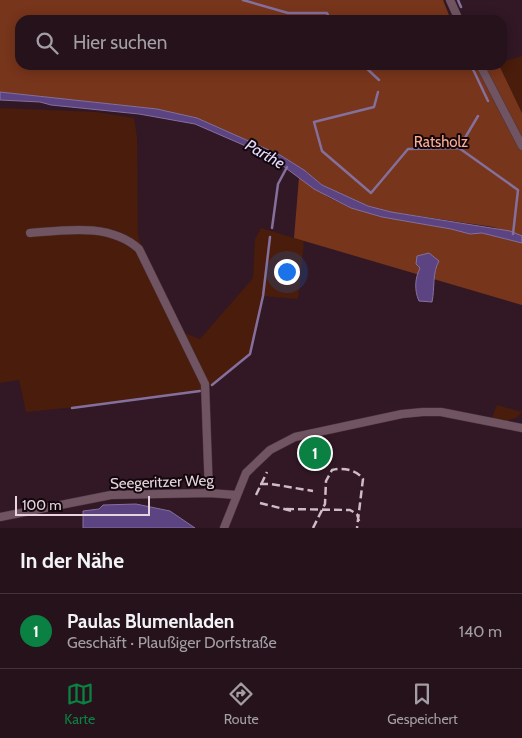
<!DOCTYPE html>
<html lang="de">
<head>
<meta charset="utf-8">
<style>
	:root { --surface:#25121b; --page:#312028; --text:#f1f3f6; --muted:#a39ea3; --line:#42323a; --accent:#0b8043 }
	body { margin:0; font-family:Cabin,sans-serif; background:var(--page); color:var(--text) }
	.scale { position:absolute; left:15px; bottom:12px; width:135px; box-sizing:border-box; padding-left:5px; border:2px solid #e7d5dd; border-top:0; font-size:14px; line-height:18px; white-space:nowrap; color:#e7d5dd; -webkit-text-stroke:4px #12070c; paint-order:stroke }
	.you { position:absolute; left:286px; top:271px; width:18px; height:18px; margin:-12px; border:4px solid #fff; border-radius:50%; background:#1a73e8; box-shadow:0 0 0 8px #1a73e833 }
	.badge { display:grid; place-items:center; width:32px; height:32px; border-radius:50%; background:var(--accent); color:#fff; font-size:16px; font-weight:700 }
	.pin { position:absolute; translate:-50% -50%; border:2px solid #fff; box-shadow:0 1px 5px #0006 }
	.list { margin:0; padding:0; list-style:none }
	h2 { display:flex; justify-content:space-between; align-items:center; height:65px; margin:0; padding:0 20px; font-size:21px }
	h2 small { font-size:16px; font-weight:400; color:var(--muted) }
	.list li { display:grid; grid-template-columns:32px 1fr auto; gap:15px; align-items:center; box-sizing:border-box; height:75px; padding:0 20px; border-top:1px solid var(--line) }
	.list b { display:block; font-size:19px; white-space:nowrap }
	.list p { margin:0; font-size:16px; white-space:nowrap; color:var(--muted) }
	.list em { font-size:16px; font-style:normal; color:var(--muted) }
	.icon { flex:none; width:28px; height:28px; fill:none; stroke:currentColor; stroke-width:2; stroke-linecap:round; stroke-linejoin:round }
	.map { position:relative; flex:none; width:522px; height:528px; overflow:hidden }
	.search { position:absolute; background:var(--surface); box-shadow:0 2px 12px #0003; left:15px; right:15px; top:15px; height:55px; display:flex; align-items:center; gap:12px; box-sizing:border-box; padding:0 18px; border-radius:15px; color:var(--muted); font-size:19px }
	.sheet { height:140px; background:var(--surface) }
	nav { display:flex; justify-content:space-around; align-items:center; box-sizing:border-box; height:70px; border-top:1px solid var(--line); background:var(--surface); font-size:14px; color:var(--muted) }
	nav a { display:grid; justify-items:center; gap:2px }
	nav .on { color:var(--accent) }
	.map>svg:first-child { display:block }
	.green { fill:#491c0b }
	.forest { fill:#77351b }
	.water { fill:#5b4481; stroke:#85709d }
	.lines { fill:none; stroke-linecap:round; stroke-linejoin:round }
	.stream { stroke:#85709d; stroke-width:2.5 }
	.street-casing { stroke:#4a3540; stroke-width:9 }
	.street { stroke:#715461; stroke-width:8 }
	.rail { stroke:#cfbcc4; stroke-width:2.5; stroke-dasharray:8 4; stroke-linecap:butt }
	.labels { text-anchor:middle; dominant-baseline:central; stroke-width:4; stroke-linejoin:round; paint-order:stroke }
	.park-label { font-size:15px; fill:#ffad90; stroke:#12070c }
	.street-label { font-size:15px; fill:#e7d5dd; stroke:#12070c }
	.water-label { font-size:16px; font-style:italic; fill:#e5d9fe; stroke:#12070c }
</style>
</head>
<body>
<div class="map">
<svg width="522" height="528" viewBox="0 0 522 528">
	<rect width="100%" height="100%" fill="#311824"/>
	<path class="green" d="M522,56V113L499,65H502V62Z
		M0,108L96,112L134,118L137,137L138,237L182,332L200,339L253,278L255,239L261,228L304,241L298,299L263,296L250,354L212,385L200,391L163,395L126,402L26,412L19,380L0,383Z
		M497,405L522,412C514,423 504,420 492,418Z"/>
	<path class="forest" d="M0,0H443L451,20H20V65H471L474,71L492,65H499L522,113V236L493,227L391,212L368,206L322,185L304,170L280,155L197,118L157,109L0,92Z
		M299,177L328,197L351,208L382,217L451,229L470,234L482,233L522,243V305L294,238Z"/>
	<path class="water" d="M0,92L157,109L197,118L280,155L304,170L322,185L368,206L391,212L510,231L522,236V243L482,233L470,234L451,229L382,217L351,208L314,189L271,157L195,124L139,114L51,105L40,102L0,100Z
		M429,253L439,261C432,273 435,288 432,302L419,301C414,290 415,278 420,268L416,264L417,256Z
		M136,504L170,511L195,528H83V511L99,509L103,505Z"/>
	<g class="lines">
		<path class="stream" d="M243,0L288,13H327L330,20
			M458,0L461,7
			M363,65L379,80
			M471,65L488,101
			M378,92L374,107L314,122L322,151L371,193L408,149L459,148L518,190L513,234
			M459,148L478,116
			M272,228L278,184L287,167
			M212,385L250,354L263,296L270,237
			M72,408L200,391"/>
		<defs>
			<path id="street" d="M450,0L459,20
				M480,65L522,146
				M30,233C67,230 110,223 139,249L205,384L209,493
				M0,517L111,495L209,493L236,495
				M224,528L246,473L270,450L295,437L402,414L423,412H441L522,428"/>
		</defs>
		<use href="#street" class="street-casing"/>
		<use href="#street" class="street"/>
		<path class="rail" d="M260,484H271L313,491
			M256,495L267,472
			M260,503L292,511
			M286,509L350,510L357,514L359,521
			M313,528L325,504L326,481L332,470C343,467 357,470 363,479L357,528"/>
	</g>
	<g class="labels">
		<g class="park-label">
			<text x="441" y="142">Ratsholz</text>
		</g>
		<g class="street-label">
			<text transform="translate(162 482) rotate(-2)">Seegeritzer Weg</text>
		</g>
		<g class="water-label">
			<text transform="translate(265 154) rotate(30)">Parthe</text>
		</g>
	</g>
</svg>
<div class="scale">100 m</div>
<div class="you"></div>
<div class="pin badge" style="left:315px;top:453px">1</div>
<div class="search"><svg class="icon" aria-label="search" viewBox="0 0 24 24"><circle cx="10" cy="10" r="6"/><path d="M15 15l6 6"/></svg>Hier suchen</div>
</div>
<section class="sheet">
<h2>In der Nähe<small></small></h2>
<ul class="list">
<li><span class="badge">1</span><div><b>Paulas Blumenladen</b><p>Geschäft · Plaußiger Dorfstraße</p></div><em>140 m</em></li>
</ul>
</section>
<nav>
<a class="on"><svg class="icon" aria-label="map" viewBox="0 0 24 24"><path d="M3 6l6-2 6 2 6-2v14l-6 2-6-2-6 2zM9 4v14M15 6v14"/></svg>Karte</a>
<a><svg class="icon" aria-label="directions" viewBox="0 0 24 24"><path d="M12 3l9 9-9 9-9-9zM9 14v-3h6M13 9l2 2-2 2"/></svg>Route</a>
<a><svg class="icon" aria-label="saved" viewBox="0 0 24 24"><path d="M7 4h10v16l-5-4-5 4z"/></svg>Gespeichert</a>
</nav>
</body>
</html>
